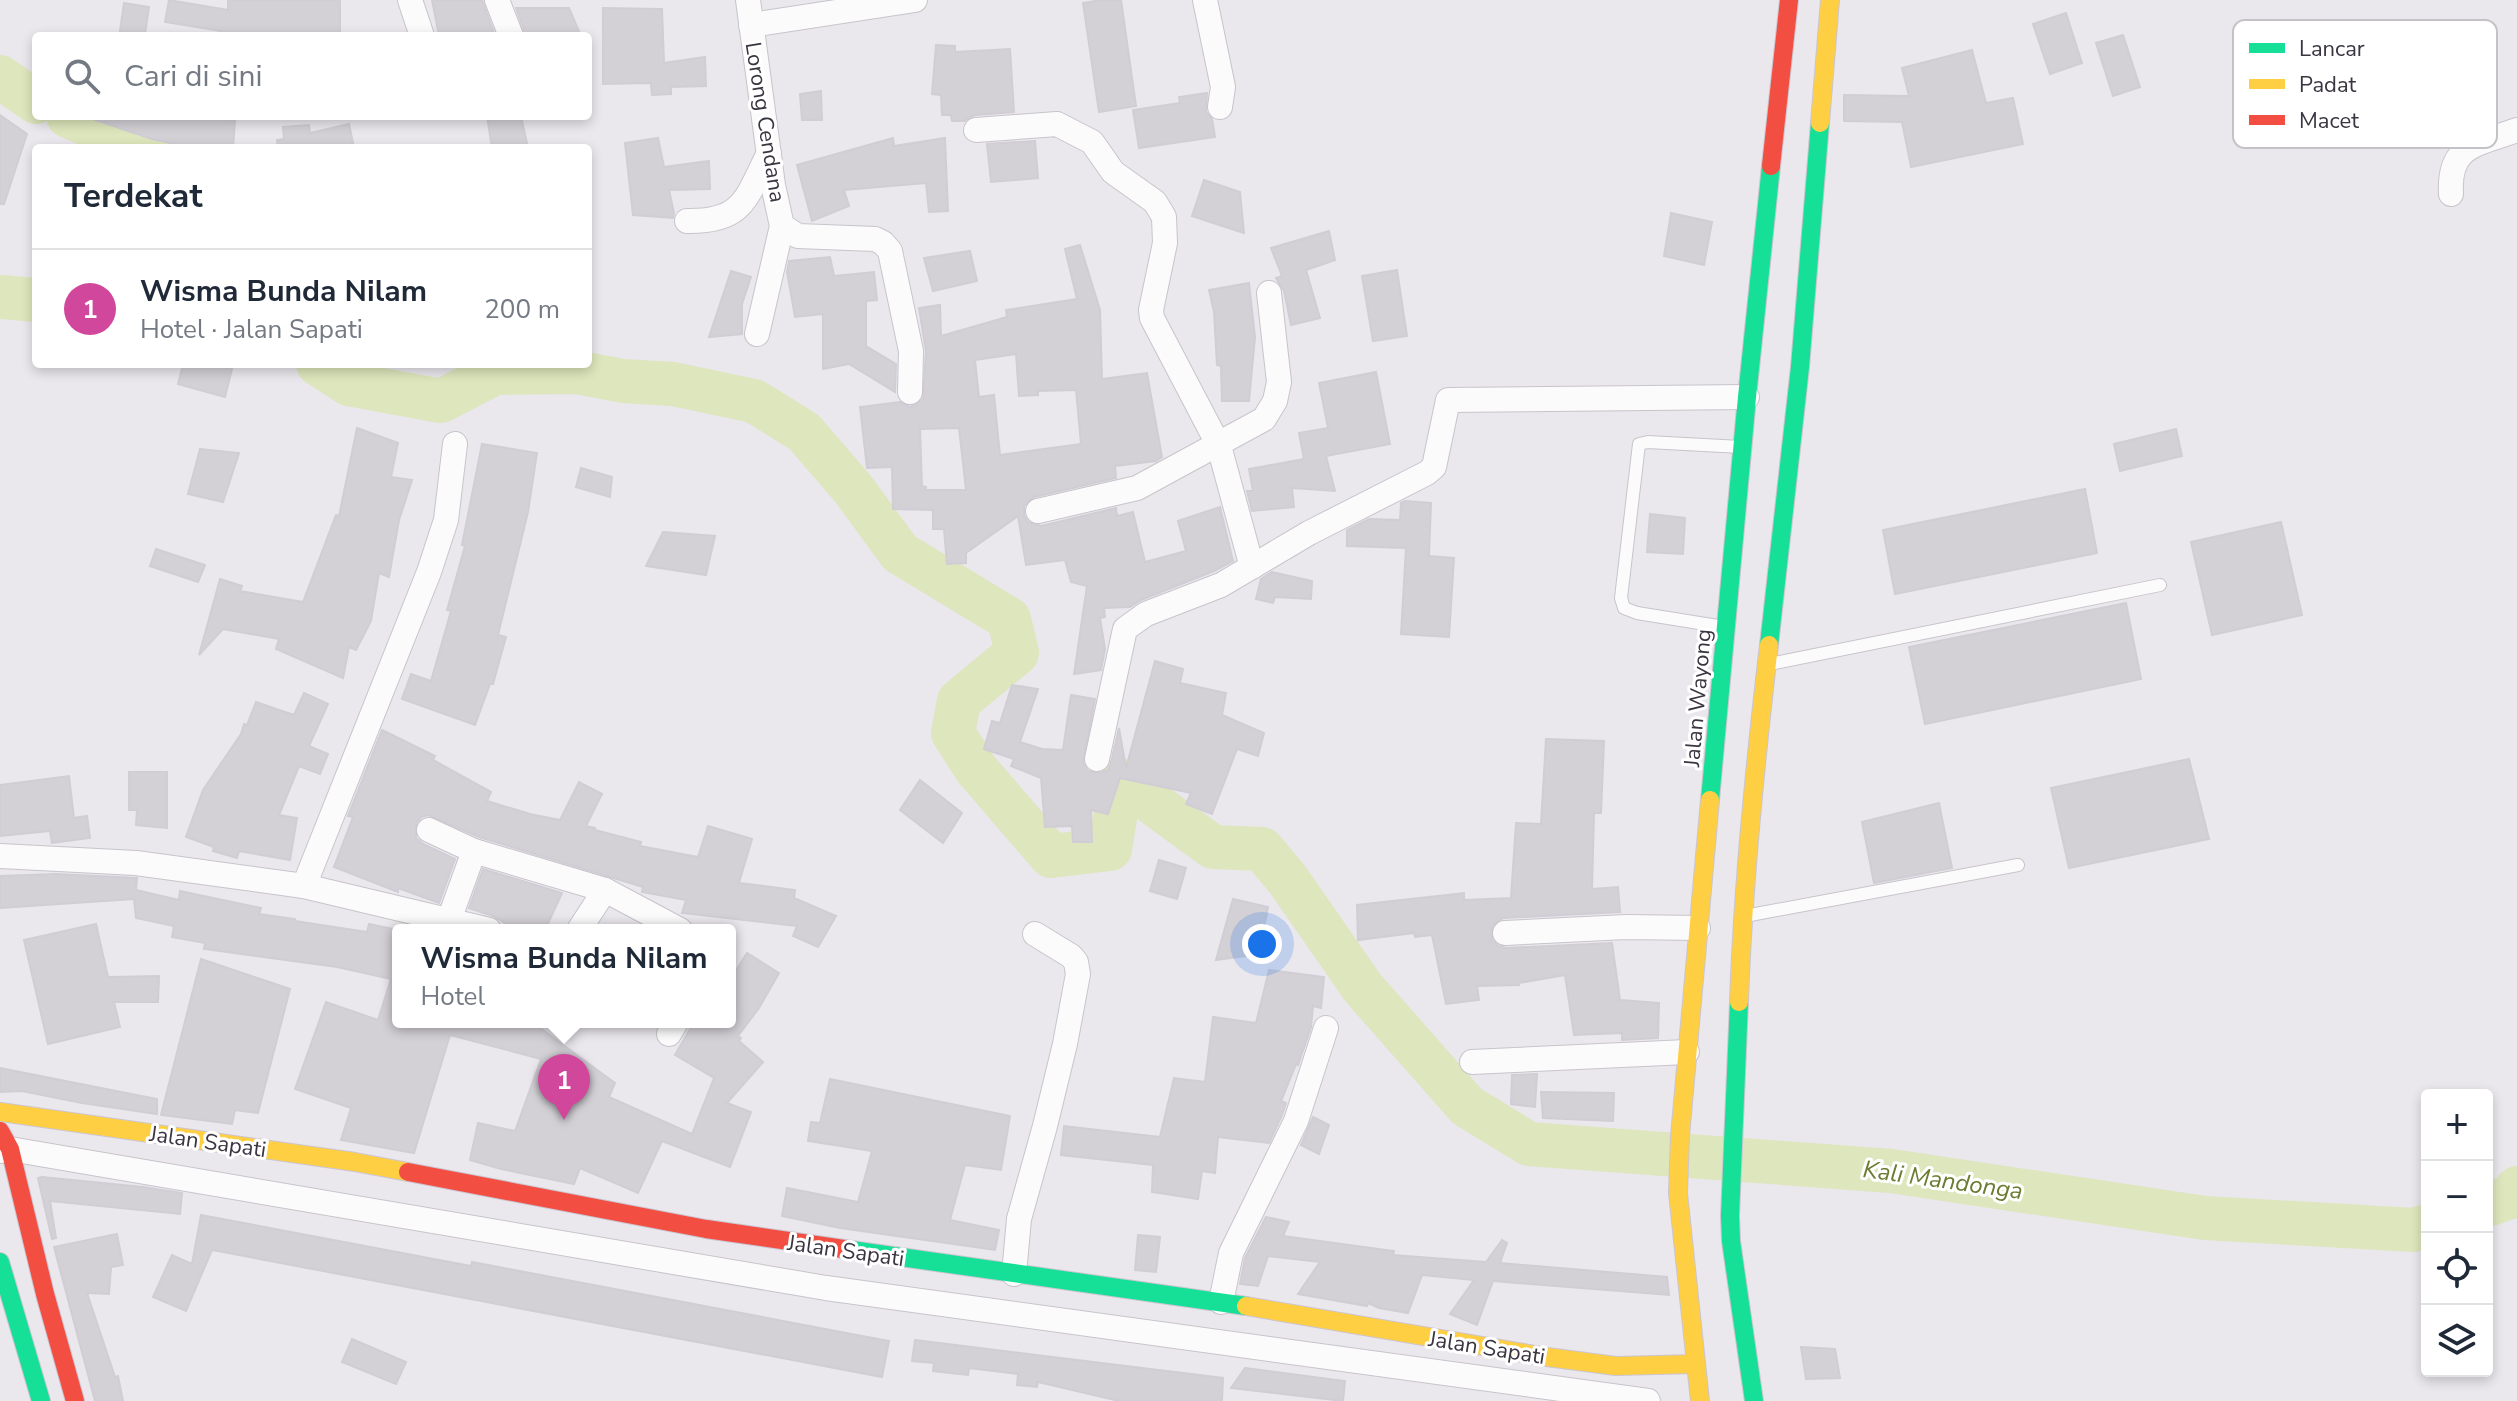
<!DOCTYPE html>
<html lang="id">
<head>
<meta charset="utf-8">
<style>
  :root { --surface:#fff; --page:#f6f6f7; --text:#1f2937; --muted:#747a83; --line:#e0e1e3; --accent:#78737d }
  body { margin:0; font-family:"Nunito Sans",sans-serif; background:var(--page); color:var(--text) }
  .controls { position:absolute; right:24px; bottom:24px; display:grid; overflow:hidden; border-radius:8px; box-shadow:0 4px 12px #0003 }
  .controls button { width:72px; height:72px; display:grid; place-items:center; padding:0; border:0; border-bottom:2px solid var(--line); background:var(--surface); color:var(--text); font:40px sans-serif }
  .you { position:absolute; left:1262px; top:944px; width:28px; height:28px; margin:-20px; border:6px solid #fff; border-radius:50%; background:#1a73e8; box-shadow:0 0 0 12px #1a73e833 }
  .badge { display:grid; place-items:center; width:52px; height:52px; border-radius:50%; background:var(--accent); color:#fff; font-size:26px; font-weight:700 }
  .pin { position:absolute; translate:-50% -66px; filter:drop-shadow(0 2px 4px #0008) }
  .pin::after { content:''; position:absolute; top:42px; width:28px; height:24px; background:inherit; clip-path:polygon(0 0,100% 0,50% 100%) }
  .popup { position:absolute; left:392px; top:924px; width:344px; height:104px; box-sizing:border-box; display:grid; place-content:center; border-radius:8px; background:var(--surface); filter:drop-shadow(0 2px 6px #0005); font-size:26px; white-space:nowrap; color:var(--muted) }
  .popup b { font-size:30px; color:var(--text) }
  .popup::after { content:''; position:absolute; left:50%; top:100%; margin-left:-16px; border:16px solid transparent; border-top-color:var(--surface) }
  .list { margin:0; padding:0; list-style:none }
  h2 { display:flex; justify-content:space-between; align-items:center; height:104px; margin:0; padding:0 32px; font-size:34px }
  h2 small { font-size:26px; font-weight:400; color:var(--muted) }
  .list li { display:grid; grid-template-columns:52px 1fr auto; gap:24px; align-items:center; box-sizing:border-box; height:120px; padding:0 32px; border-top:2px solid var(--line) }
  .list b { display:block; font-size:30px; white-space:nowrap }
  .list p { margin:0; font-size:26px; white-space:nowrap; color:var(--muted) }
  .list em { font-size:26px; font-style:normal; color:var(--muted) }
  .icon { flex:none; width:44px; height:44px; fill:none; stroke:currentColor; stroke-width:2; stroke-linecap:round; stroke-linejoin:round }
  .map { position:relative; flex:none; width:2517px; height:1401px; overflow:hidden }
  .search { position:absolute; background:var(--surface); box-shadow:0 4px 12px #0003; left:32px; top:32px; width:560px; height:88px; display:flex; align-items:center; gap:20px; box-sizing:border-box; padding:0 28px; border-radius:8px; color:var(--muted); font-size:30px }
  .panel { position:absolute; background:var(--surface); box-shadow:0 4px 12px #0003; left:32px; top:144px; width:560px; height:224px; border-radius:8px }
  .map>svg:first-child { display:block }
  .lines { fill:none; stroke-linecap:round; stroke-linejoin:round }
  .river { stroke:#dde6bc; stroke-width:44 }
  .building { fill:#d3d0d6; stroke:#d1cdd5; stroke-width:2; fill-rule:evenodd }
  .lane-casing { stroke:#c8c4cb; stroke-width:14 }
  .street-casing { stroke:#c8c4cb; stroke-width:26 }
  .fast-casing { stroke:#cbc5d1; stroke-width:20 }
  .slow-casing { stroke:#cbc5d1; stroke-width:20 }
  .jam-casing { stroke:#cbc5d1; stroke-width:20 }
  .lane { stroke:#fcfbfc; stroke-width:12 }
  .street { stroke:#fcfbfc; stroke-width:24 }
  .fast { stroke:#16e098; stroke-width:18 }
  .slow { stroke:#ffcf43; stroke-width:18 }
  .jam { stroke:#f24e42; stroke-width:18 }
  .labels { text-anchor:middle; stroke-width:6; stroke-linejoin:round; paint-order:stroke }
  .street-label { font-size:22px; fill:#3a3541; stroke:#fff }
  .water-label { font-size:24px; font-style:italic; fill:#6a7c31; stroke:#fff }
  .key { fill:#fff; stroke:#c4c2c6; stroke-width:2 }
  .key-label { font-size:22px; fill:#3a3541 }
</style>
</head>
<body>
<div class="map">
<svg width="2517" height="1401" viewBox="0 0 2517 1401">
  <rect width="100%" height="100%" fill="#eae7ed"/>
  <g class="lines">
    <g class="river">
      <path d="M0 77 36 102"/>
      <path d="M68 116 105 132 164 148"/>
      <path d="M0 297 36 300"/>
      <path d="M318 364 349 384 441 401 495 373 576 372 623 381 673 384 754 401 804 432 854 490 900 553 1009 619 1017 653 959 701 953 733 976 769 1051 856 1110 849 1121 780 1213 847 1262 849 1288 880 1363 988 1467 1106 1529 1144 1891 1171 2205 1218 2414 1230 2427 1226"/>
      <path d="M2487 1205 2513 1196 2517 1188"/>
    </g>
  </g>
  <g class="building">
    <path d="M169 0 228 10V0H340V36L227 32 165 22Z"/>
    <path d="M432 0H482L495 36H439Z"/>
    <path d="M1101 0H1121L1136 106 1099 112 1083 3Z"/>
    <path d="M124 3 149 7 145 34 120 31Z"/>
    <path d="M516 8H569L581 36H526Z"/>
    <path d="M603 8 662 9 664 63 705 57 706 86 671 87V94L652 95 651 83 603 84Z"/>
    <path d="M2066 13 2082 63 2050 74 2033 24Z"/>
    <path d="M2123 35 2140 87 2113 96 2096 43Z"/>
    <path d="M936 45 955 46V52L1010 49 1014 112 975 115 964 121H952L951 115H942L941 95 932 94Z"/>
    <path d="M1972 50 1986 103 2013 98 2023 144 1911 167 1902 122 1844 121V95L1909 96 1902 68Z"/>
    <path d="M821 91 822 120H802L800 94Z"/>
    <path d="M1207 93 1206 112 1212 119 1215 137 1139 148 1133 110 1180 103 1179 97Z"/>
    <path d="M0 115 27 134 4 204H0Z"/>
    <path d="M94 116H188L235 120 233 148H193L152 139 93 119Z"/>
    <path d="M487 116H521L528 148H492Z"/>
    <path d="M349 124 354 148H278L277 140 284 139 283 127 309 125 310 133Z"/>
    <path d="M658 138 664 167 709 161 710 189 669 190 674 213 673 218 633 215 625 143Z"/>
    <path d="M893 138 894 146 945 138 948 211 929 212 926 183 844 190 849 206 812 221 797 165Z"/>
    <path d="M1035 141 1038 178 991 182 987 144Z"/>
    <path d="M1204 180 1240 192 1244 233 1192 216Z"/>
    <path d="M1671 213 1712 222 1704 265 1664 256Z"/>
    <path d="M1329 231 1335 260 1306 270 1320 318 1291 325 1284 291 1276 278 1282 276 1271 248Z"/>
    <path d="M1080 245 1100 310 1102 379 1147 373 1162 457 1156 461 1115 466 1116 478 1034 497 1024 506V515L1028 522 1041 526 1116 508 1117 516 1133 512 1145 562 1186 551 1178 521 1220 507 1233 561 1214 571 1141 600 1130 607 1104 608 1105 617 1100 618 1105 649 1101 670 1074 674 1087 586 1071 582 1065 560 1026 565 1018 516 966 553V563L947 564 944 529H933V510L893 509 892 467 867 468 860 407 900 402 910 407 923 399 926 351 919 308 940 305 941 336 1007 317 1006 310 1077 299 1065 249ZM1016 354 1019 396 1038 395V391L1076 390 1081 444 1000 455 994 395 979 397 975 360ZM959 428 966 490H925L926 487 922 486 920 429Z"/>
    <path d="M970 251 977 281 933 291 924 258Z"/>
    <path d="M830 257 834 276 874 272 877 300 866 301V346L896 364 895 392 849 364 823 369V314L795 317 787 272 789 261Z"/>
    <path d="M1397 270 1407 336 1373 341 1362 276Z"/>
    <path d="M731 271 751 277 742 304V334L709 337Z"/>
    <path d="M1249 283 1255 337 1249 401H1222L1221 366 1217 365 1214 312 1209 290Z"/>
    <path d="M183 364H214L232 369 225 397 178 384Z"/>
    <path d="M1376 372 1390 444 1326 456 1335 491 1292 488 1294 507 1252 511 1247 491H1253L1249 469 1304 459 1299 433 1328 428 1319 383Z"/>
    <path d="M357 428 398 443 391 477 412 480 399 520 389 577 379 573 371 621 356 650 349 647 343 678 276 649 279 639 223 629 199 655 220 579 242 586 240 591 303 602 336 515 339 516Z"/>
    <path d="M2176 429 2182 456 2120 471 2114 444Z"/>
    <path d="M482 444 537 453 528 512 498 635 506 637 493 684H490L475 725 402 699 411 674 431 681 451 611 447 610 465 546 462 545Z"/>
    <path d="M200 449 239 453 223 502 188 494Z"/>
    <path d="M581 468 612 477 610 497 576 487Z"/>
    <path d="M2085 489 2097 553 1895 594 1883 530Z"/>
    <path d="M1405 501 1431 503 1429 556 1454 558 1449 637 1401 634 1406 548 1347 546V530L1369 519 1400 520 1401 503Z"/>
    <path d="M1650 514 1685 518 1683 554 1647 552Z"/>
    <path d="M2281 522 2302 615 2212 635 2191 542Z"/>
    <path d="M663 532 715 536 706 575 646 566Z"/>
    <path d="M156 549 205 565 198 582 150 566Z"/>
    <path d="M1272 572 1312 581 1311 599 1275 597 1273 603 1256 599 1261 579Z"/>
    <path d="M2126 603 2141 679 1925 724 1909 647Z"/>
    <path d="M1155 661 1183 669 1180 683 1226 693 1222 715 1264 733 1258 756 1237 749 1212 814 1186 804 1191 793 1120 778 1108 814 1091 810 1092 842H1073L1072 826 1045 827 1041 778 1011 766 1014 759 984 749 992 721 1000 723 1012 685 1038 689 1020 742 1042 749 1063 750 1071 695 1095 699 1083 763 1088 771 1101 773 1108 770 1111 763 1119 728 1126 768Z"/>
    <path d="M304 693 328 704 309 746 328 754 320 774 299 766 279 815 297 818 290 860 239 851 237 858 213 851 214 847 186 837 203 790 241 734 244 724 247 725 256 702 294 715Z"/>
    <path d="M382 730 435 756 433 760 491 792 487 801 530 814 560 820 579 782 602 794 586 826 595 828V830L641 842 640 846 698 857 708 826 752 839 739 883 795 890 794 898 836 916 818 947 793 936 797 926 682 913 686 900 642 892 643 887 479 837 428 815 421 817 416 823V838L423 844 455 859 439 903 398 888V892L334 867 353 817 348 816Z"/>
    <path d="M1546 739 1604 741 1601 813H1594L1592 889 1618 887 1620 912 1503 918 1492 926V940L1498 946 1506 948 1612 943 1620 1000 1659 1003 1658 1038 1622 1040V1033L1574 1035 1565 975 1519 983V985L1477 986 1479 1000 1446 1004 1432 935 1415 937 1414 933 1358 940 1357 905 1464 893V900L1511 898 1516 823 1541 824Z"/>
    <path d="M2189 759 2209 839 2069 868 2051 788Z"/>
    <path d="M129 772H167V828L136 825 137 810H129Z"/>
    <path d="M69 776 74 818 87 816 90 838 52 843 50 831 0 836V785Z"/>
    <path d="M920 780 962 813 943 843 900 810Z"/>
    <path d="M1939 803 1952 868 1874 883 1862 822Z"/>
    <path d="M1159 860 1186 868 1177 899 1150 891Z"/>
    <path d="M483 869 562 893 545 930H517L493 916 469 908Z"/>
    <path d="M55 874 137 878 136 890 179 900 180 891 261 908 259 914 295 919V921L367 932 369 924 398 930V1022H532L615 1083 609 1097 692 1134 714 1078 675 1055 694 1022H730V980L747 953 779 973 759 1008 738 1036 741 1038 739 1041 763 1062 727 1103 751 1112 730 1167 662 1141 638 1193 580 1168 574 1184 501 1169 470 1160 478 1123 515 1131 541 1059 450 1035 414 1153 341 1140 351 1108 295 1089 326 1002 378 1020 391 979 337 967 204 949 205 943 172 937 174 926 136 918 134 899 0 908V876Z"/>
    <path d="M1233 899 1268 907 1259 954 1216 960Z"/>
    <path d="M96 924 108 977 159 976 158 1002H114L120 1027 48 1044 24 940Z"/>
    <path d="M201 959 290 989 258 1113 235 1110 232 1124 161 1115Z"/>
    <path d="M1269 970 1324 977 1321 1008 1313 1006 1311 1027 1298 1065 1296 1064 1281 1101 1286 1103 1282 1115 1269 1143 1218 1137 1215 1173 1202 1171 1198 1199 1152 1192 1153 1165 1061 1155 1064 1126 1160 1137 1174 1078 1205 1082 1213 1017 1256 1023Z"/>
    <path d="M0 1068 157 1099V1114L82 1103 22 1091 0 1092Z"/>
    <path d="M1537 1074 1535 1107 1511 1104 1512 1075Z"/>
    <path d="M830 1079 1010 1116 1001 1170 965 1165 950 1220 999 1230 995 1250 840 1228 782 1216 787 1188 858 1202 872 1151 808 1141 811 1122 820 1123Z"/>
    <path d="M1541 1092 1614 1093 1613 1121 1543 1118Z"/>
    <path d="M1313 1117 1329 1125 1319 1154 1301 1145Z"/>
    <path d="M42 1177 143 1187 182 1193 180 1214 50 1201 56 1238 52 1239 38 1178Z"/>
    <path d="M201 1215 471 1266 472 1262 889 1341 882 1377 212 1250 186 1311 153 1297 172 1255 192 1264Z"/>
    <path d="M1266 1217 1289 1222 1283 1236 1394 1251 1393 1255 1486 1262 1502 1240 1507 1243 1500 1263 1667 1277 1669 1295 1493 1281 1477 1325 1450 1314 1474 1280 1422 1275 1408 1313 1379 1308 1368 1303 1367 1306 1298 1294 1320 1262 1268 1256 1258 1286 1240 1284 1245 1258Z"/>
    <path d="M117 1234 123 1265 111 1267 109 1294 87 1293 115 1377 118 1376 123 1401H95L54 1247Z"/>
    <path d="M1138 1235 1160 1237 1156 1272 1135 1270Z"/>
    <path d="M352 1339 406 1362 396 1384 342 1362Z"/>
    <path d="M915 1340 1223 1378 1222 1401H1119L1038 1382 1037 1387 1017 1385 1018 1374 969 1368 968 1375 933 1371 934 1363 912 1361Z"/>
    <path d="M1801 1347 1835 1349 1840 1378 1806 1379Z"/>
    <path d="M1245 1368 1345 1381 1343 1401 1231 1388Z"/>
  </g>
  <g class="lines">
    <g class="lane-casing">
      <g id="lane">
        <path d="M1724 627 1637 613 1624 608 1621 598 1639 444 1648 442 1741 447"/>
        <path d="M1770 664 2160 585"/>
        <path d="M1745 916 2018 865"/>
      </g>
    </g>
    <g class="street-casing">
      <g id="street">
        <path d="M410 0 422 36"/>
        <path d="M497 0 511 36"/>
        <path d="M748 0 773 185 782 226 798 236 875 239 883 243 890 251 911 351 910 392"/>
        <path d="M1205 0 1223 87 1220 107"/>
        <path d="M751 25 915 0"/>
        <path d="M976 130 1057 124 1092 142 1113 172 1155 202 1164 217 1165 243 1151 310 1152 318 1219 446 1252 567"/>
        <path d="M2451 194C2448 144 2477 145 2517 130"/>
        <path d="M687 221C744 222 746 198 769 153"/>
        <path d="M757 334 782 226"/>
        <path d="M1038 511 1137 488 1264 419 1275 401 1279 382 1269 293"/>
        <path d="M1097 759 1125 629 1146 614 1221 585 1309 533 1427 473 1434 467 1448 400 1747 397"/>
        <path d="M429 830 474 851 605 890"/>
        <path d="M0 856 136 863 304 886 429 572 446 520 455 444"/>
        <path d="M304 886 489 930"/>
        <path d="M449 920 474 851"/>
        <path d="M579 930 605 890 680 930"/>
        <path d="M1505 933 1626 927 1698 928"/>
        <path d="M669 1034 676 1022"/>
        <path d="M1472 1062 1687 1052"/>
        <path d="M0 1151 10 1149 826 1288 1648 1401"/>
        <path d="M1014 1274 1019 1219 1045 1126 1065 1044 1078 974 1076 962 1071 956 1035 934"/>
        <path d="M1221 1302 1231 1253 1296 1121 1326 1028"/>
      </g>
    </g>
    <g class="fast-casing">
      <g id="fast">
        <path d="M1769 645 1800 367 1820 123"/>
        <path d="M1710 800 1747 397 1771 166"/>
        <path d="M1739 1002 1730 1216 1731 1241 1754 1401"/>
        <path d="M844 1249 1246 1306"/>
        <path d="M0 1262 41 1401"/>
      </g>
    </g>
    <g class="slow-casing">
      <g id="slow">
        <path d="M1820 123 1830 0"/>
        <path d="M1739 1002C1743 882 1755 764 1769 645"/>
        <path d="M0 1112 355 1162 408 1172"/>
        <path d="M1246 1306 1547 1357 1616 1366 1695 1364"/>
        <path d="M1700 1401 1678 1193 1680 1136 1710 800"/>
      </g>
    </g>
    <g class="jam-casing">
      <g id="jam">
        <path d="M1771 166 1789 0"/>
        <path d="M0 1131 10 1149 45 1294 75 1401"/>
        <path d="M408 1172 706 1229 844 1249"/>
      </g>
    </g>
    <use href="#lane" class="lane"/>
    <use href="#street" class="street"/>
    <use href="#fast" class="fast"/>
    <use href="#slow" class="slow"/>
    <use href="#jam" class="jam"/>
  </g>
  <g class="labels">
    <g class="street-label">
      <text transform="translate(766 122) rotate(81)" y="8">Lorong Cendana</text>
      <text transform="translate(1697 698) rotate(-85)" y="8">Jalan Wayong</text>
      <text transform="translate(208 1141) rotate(8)" y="8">Jalan Sapati</text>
      <text transform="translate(846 1250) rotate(8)" y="8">Jalan Sapati</text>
      <text transform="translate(1487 1347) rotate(9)" y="8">Jalan Sapati</text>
    </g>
    <g class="water-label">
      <text transform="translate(1943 1180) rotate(8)" y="8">Kali Mandonga</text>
    </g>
  </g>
  <rect x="2233" y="20" width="264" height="128" rx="12" class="key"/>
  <rect x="2249" y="43" width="36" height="10" fill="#16e098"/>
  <rect x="2249" y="79" width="36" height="10" fill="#ffcf43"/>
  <rect x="2249" y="115" width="36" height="10" fill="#f24e42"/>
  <g class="key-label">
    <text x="2299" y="56">Lancar</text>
    <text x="2299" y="92">Padat</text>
    <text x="2299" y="128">Macet</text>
  </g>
</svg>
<div class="controls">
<button>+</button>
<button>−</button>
<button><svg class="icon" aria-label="locate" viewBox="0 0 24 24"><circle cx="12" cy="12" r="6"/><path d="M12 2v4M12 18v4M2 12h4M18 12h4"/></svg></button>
<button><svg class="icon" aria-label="layers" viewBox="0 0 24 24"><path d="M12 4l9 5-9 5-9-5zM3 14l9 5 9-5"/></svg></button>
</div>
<div class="you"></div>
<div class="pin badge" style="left:564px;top:1120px;background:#d1479c">1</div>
<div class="popup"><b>Wisma Bunda Nilam</b>Hotel</div>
<div class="search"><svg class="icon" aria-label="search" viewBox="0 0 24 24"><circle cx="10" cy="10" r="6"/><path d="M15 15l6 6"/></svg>Cari di sini</div>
<section class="panel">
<h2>Terdekat<small></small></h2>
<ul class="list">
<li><span class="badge" style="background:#d1479c">1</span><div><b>Wisma Bunda Nilam</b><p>Hotel · Jalan Sapati</p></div><em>200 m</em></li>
</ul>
</section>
</div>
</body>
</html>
